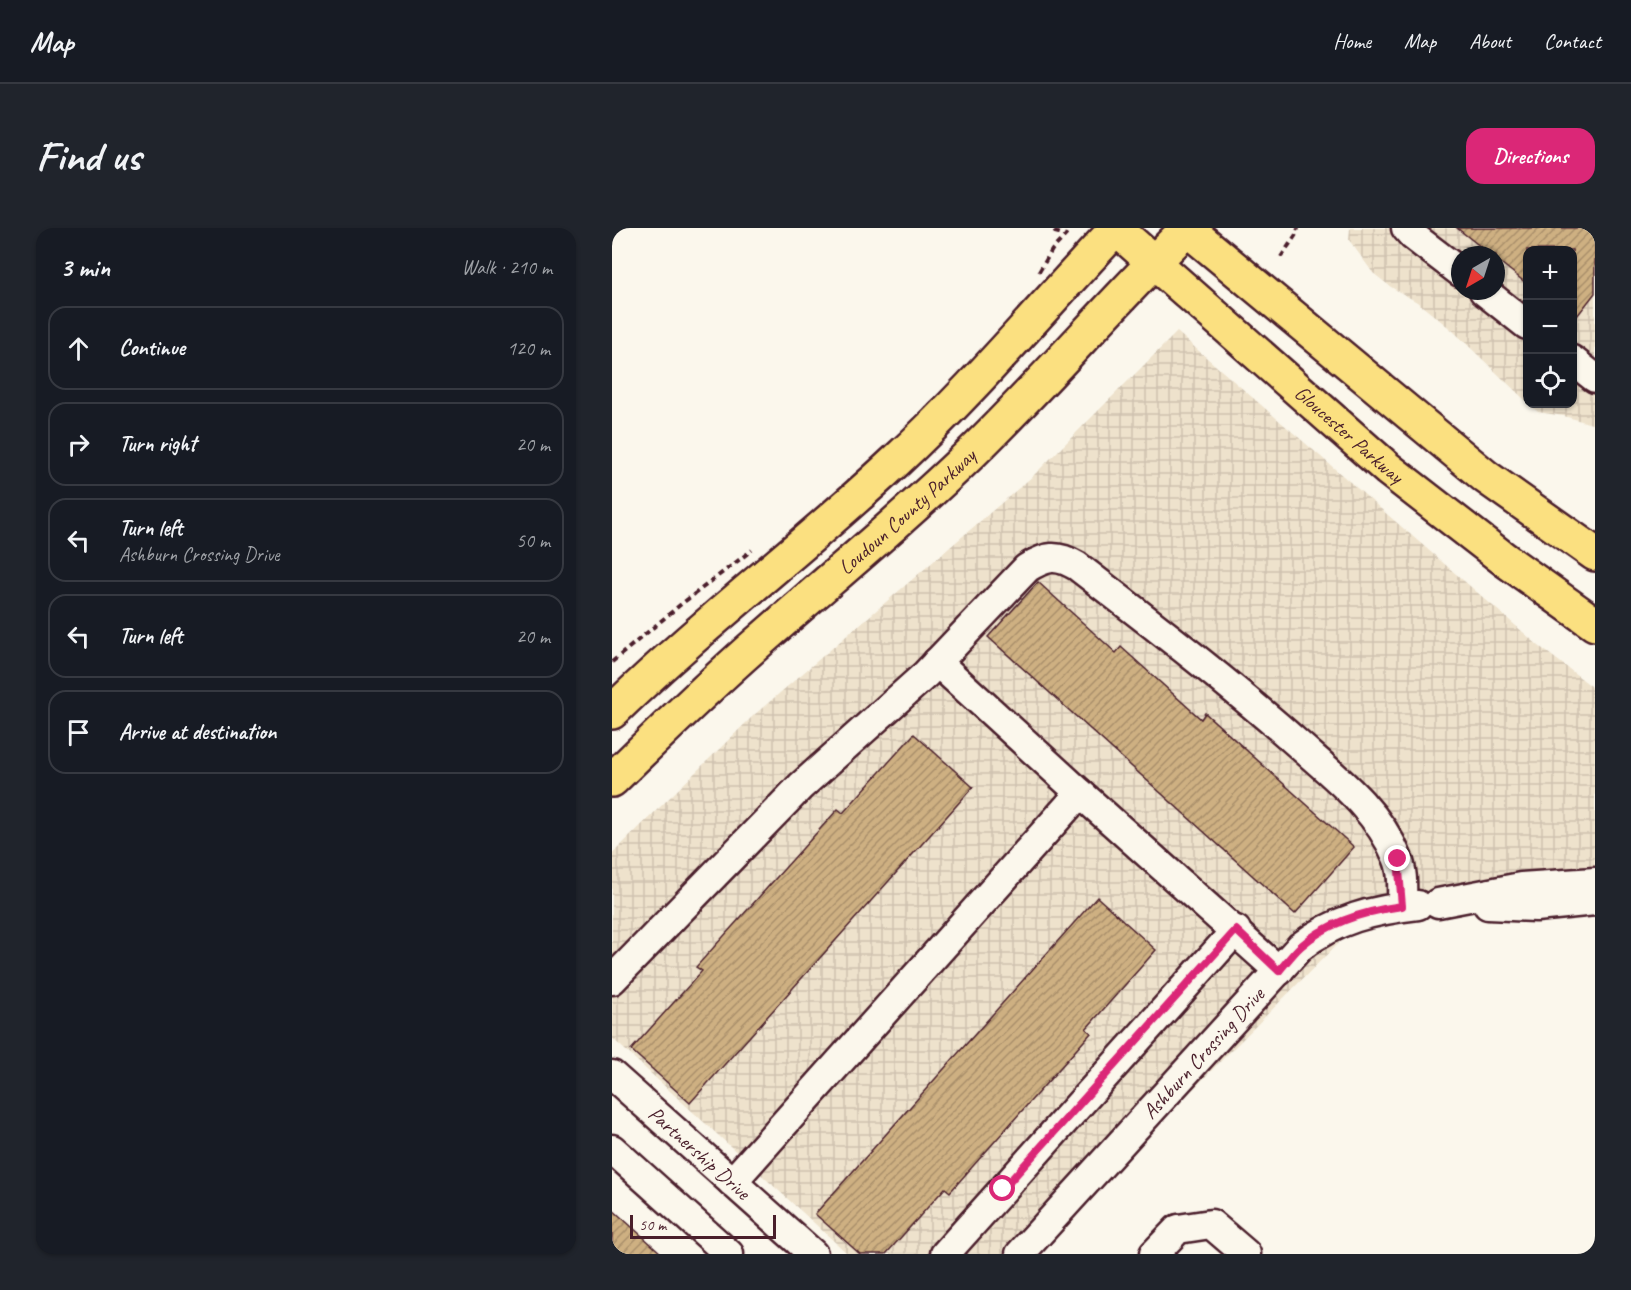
<!DOCTYPE html>
<html lang="en">
<head>
<meta charset="utf-8">
<style>
  :root { --surface:#171b24; --page:#20242c; --text:#f1f3f6; --muted:#9ea1a6; --line:#363941; --accent:#db2777 }
  body { margin:0; font-family:Caveat,sans-serif; background:var(--page); color:var(--text) }
  .controls { position:absolute; right:18px; top:18px; display:grid; overflow:hidden; border-radius:12px; box-shadow:0 2px 4px #0004 }
  .controls button { width:54px; height:54px; display:grid; place-items:center; padding:0; border:0; border-bottom:2px solid var(--line); background:var(--surface); color:var(--text); font:30px sans-serif }
  .compass { position:absolute; left:839px; top:18px; width:54px; height:54px; border-radius:50%; background:var(--surface); box-shadow:0 2px 4px #0004; rotate:219deg }
  .scale { position:absolute; left:18px; bottom:15px; width:146px; box-sizing:border-box; padding-left:6px; border:3px solid #4a1f2b; border-top:0; font-size:16px; line-height:21px; white-space:nowrap; color:#4a1f2b; -webkit-text-stroke:4px #fbf7ec; paint-order:stroke }
  .stop { position:absolute; width:18px; height:18px; margin:-14px; border:4px solid #db2777; border-radius:50%; background:#fff }
  .stop.end { background:#db2777; border-color:#fff; box-shadow:0 2px 6px #0008 }
  .list { margin:0; padding:0; list-style:none }
  h2 { display:flex; justify-content:space-between; align-items:center; height:78px; margin:0; padding:0 24px; font-size:26px }
  h2 small { font-size:20px; font-weight:400; color:var(--muted) }
  .list li { display:grid; grid-template-columns:39px 1fr auto; gap:18px; align-items:center; box-sizing:border-box; height:84px; margin:0 12px 12px; padding:0 12px; border:2px solid var(--line); border-radius:18px }
  .list b { display:block; font-size:22px; white-space:nowrap }
  .list p { margin:0; font-size:20px; white-space:nowrap; color:var(--muted) }
  .list em { font-size:20px; font-style:normal; color:var(--muted) }
  .icon { flex:none; width:33px; height:33px; fill:none; stroke:currentColor; stroke-width:2; stroke-linecap:round; stroke-linejoin:round }
  .map { position:relative; flex:none; width:983px; height:1026px; overflow:hidden; border-radius:18px }
  header { display:flex; align-items:center; gap:36px; box-sizing:border-box; height:84px; padding:0 30px; background:var(--surface); border-bottom:2px solid var(--line) }
  header strong { font-size:28px }
  nav { display:flex; gap:33px; margin-inline-start:auto; font-size:21px }
  .intro { display:flex; align-items:center; justify-content:space-between; box-sizing:border-box; height:144px; padding:0 36px }
  h1 { margin:0; font-size:42px }
  .button { padding:15px 27px; border-radius:18px; background:var(--accent); color:#fff; font-size:21px; font-weight:700 }
  main { display:flex; gap:36px; padding:0 36px }
  aside { flex:1; background:var(--surface); border-radius:18px; box-shadow:0 2px 4px #0004 }
  .map>svg:first-child { display:block }
  .industrial { fill:url(#industrial-grid); fill-rule:evenodd }
  .building { fill:url(#building-hatch); stroke:#4a1f2b; stroke-width:1.5 }
  .lines { fill:none; stroke-linecap:round; stroke-linejoin:round }
  .minor-casing { stroke:#4a1f2b; stroke-width:33 }
  .major-casing { stroke:#4a1f2b; stroke-width:38 }
  .path { stroke:#4a1f2b; stroke-width:4; stroke-dasharray:6 4.5; stroke-linecap:butt }
  .minor { stroke:#fbf7ec; stroke-width:28 }
  .major { stroke:#fbe080; stroke-width:33 }
  .route { stroke:#db2777; stroke-width:8 }
  .labels { text-anchor:middle; stroke-width:6; stroke-linejoin:round; paint-order:stroke }
  .street-label { font-size:21px; fill:#4a1f2b; stroke:#fbf7ec }
</style>
</head>
<body>
<header>
<strong>Map</strong>
<nav><a>Home</a><a>Map</a><a>About</a><a>Contact</a></nav>
</header>
<div class="intro"><h1>Find us</h1><a class="button">Directions</a></div>
<main>
<aside>
<h2>3 min<small>Walk · 210 m</small></h2>
<ul class="list">
<li><svg class="icon" aria-label="ahead" viewBox="0 0 24 24"><path d="M12 20V5M6 11l6-6 6 6"/></svg><div><b>Continue</b></div><em>120 m</em></li>
<li><svg class="icon" aria-label="right" viewBox="0 0 24 24"><path d="M7 20v-9h11M14 6l5 5-5 5"/></svg><div><b>Turn right</b></div><em>20 m</em></li>
<li><svg class="icon" aria-label="left" viewBox="0 0 24 24"><path d="M17 20v-9H6M10 6l-5 5 5 5"/></svg><div><b>Turn left</b><p>Ashburn Crossing Drive</p></div><em>50 m</em></li>
<li><svg class="icon" aria-label="left" viewBox="0 0 24 24"><path d="M17 20v-9H6M10 6l-5 5 5 5"/></svg><div><b>Turn left</b></div><em>20 m</em></li>
<li><svg class="icon" aria-label="arrive" viewBox="0 0 24 24"><path d="M6 21V4h12l-3 4 3 4H6"/></svg><div><b>Arrive at destination</b></div></li>
</ul>
</aside>
<div class="map">
<svg width="983" height="1026" viewBox="0 0 983 1026">
  <defs>
    <pattern id="industrial-grid" width="8" height="8" patternUnits="userSpaceOnUse" patternTransform="scale(1.5)"><rect width="8" height="8" fill="#eee2cc"/><path d="M0 4h8M4 0v8" fill="none" stroke="#cec1af"/></pattern>
    <pattern id="building-hatch" width="6" height="6" patternUnits="userSpaceOnUse" patternTransform="scale(1.5)"><rect width="6" height="6" fill="#ceb082"/><path d="M-1 1l2-2M0 6l6-6M5 7l2-2" fill="none" stroke="#a98f6b"/></pattern>
  </defs>
  <rect width="100%" height="100%" fill="#fbf7ec"/>
  <filter id="ink" filterUnits="userSpaceOnUse"><feTurbulence type="fractalNoise" baseFrequency=".0167" numOctaves="2"/><feDisplacementMap in="SourceGraphic" scale="12" xChannelSelector="R" yChannelSelector="G"/><feConvolveMatrix kernelMatrix="1 2 1 2 8 2 1 2 1" color-interpolation-filters="sRGB"/></filter>
  <g filter="url(#ink)">
    <g class="industrial">
      <path d="M738 0H983V197L952 188 926 184 917 176H960V22H915V174L840 102 805 74 779 59 761 45 737 12ZM848 27H884V63H848Z"/>
      <path d="M565 104 927 418 983 461V657L768 673 417 1026H236L0 810V626L142 487 421 248Z"/>
    </g>
    <g class="building">
      <path d="M845 0H983V65L962 92 960 22H915V56L884 31V27H879Z"/>
      <path d="M426 354 504 425 509 419 589 491 593 485 742 619 683 686 376 409Z"/>
      <path d="M302 506 361 559 78 875 19 822 90 743 84 739 226 581 231 585Z"/>
      <path d="M485 669 544 722 474 801 479 805 338 964 333 960 274 1026H248L203 986Z"/>
      <path d="M0 981 50 1026H0Z"/>
    </g>
    <g class="lines">
      <g class="minor-casing">
        <g id="minor">
          <path d="M794 0 801 8 848 44"/>
          <path d="M872 63 915 97"/>
          <path d="M960 132 983 150"/>
          <path d="M325 434 468 565 667 743"/>
          <path d="M826 675 909 659 983 654"/>
          <path d="M876 677 924 679 983 673"/>
          <path d="M0 752 189 558 314 446 415 340C434 328 445 326 465 338 540 396 615 453 686 516 723 549 766 582 785 629 792 644 790 663 790 678"/>
          <path id="s1" d="M0 847 201 1026"/>
          <path d="M0 921 117 1026"/>
          <path d="M120 954 468 565"/>
          <path d="M333 1026 624 702"/>
          <path id="s2" d="M408 1026 688 719C723 691 762 682 806 677"/>
          <path d="M542 1026 566 1001 599 996 634 1026"/>
        </g>
      </g>
      <g class="major-casing">
        <g id="major">
          <path id="s3" d="M503 0 776 241 892 331 983 396"/>
          <path d="M574 0 874 249 983 326"/>
          <path d="M0 484C90 396 191 320 283 234 362 161 431 78 505 0"/>
          <path id="s4" d="M0 552C46 507 93 461 142 418 211 357 282 299 349 235 428 160 498 76 576 0"/>
        </g>
      </g>
      <g class="path">
        <path d="M669 29 685 5 686 0"/>
        <path d="M427 44 440 22 454 7 443 4 440 0"/>
        <path d="M0 434 68 377 140 322"/>
      </g>
      <use href="#minor" class="minor"/>
      <use href="#major" class="major"/>
    </g>
  </g>
  <g class="lines" filter="url(#ink)">
    <path class="route" d="M391 961 624 702 667 743C674 735 681 725 689 718 717 693 754 683 790 678L786 631"/>
  </g>
  <g class="labels">
    <g class="street-label">
      <text dy="7" stroke="none"><textPath href="#s3" startOffset="312">Gloucester Parkway</textPath></text>
      <text dy="7" stroke="none"><textPath href="#s4" startOffset="399">Loudoun County Parkway</textPath></text>
      <text dy="7" stroke="none"><textPath href="#s2" startOffset="272">Ashburn Crossing Drive</textPath></text>
      <text dy="7" stroke="none"><textPath href="#s1" startOffset="117">Partnership Drive</textPath></text>
    </g>
  </g>
</svg>
<div class="controls">
<button>+</button>
<button>−</button>
<button><svg class="icon" aria-label="locate" viewBox="0 0 24 24"><circle cx="12" cy="12" r="6"/><path d="M12 2v4M12 18v4M2 12h4M18 12h4"/></svg></button>
</div>
<svg class="compass" viewBox="-18 -18 36 36"><path d="M0-13l5 13h-10z" fill="#e53935"/><path d="M0 13l5-13h-10z" fill="#9ea1a6"/></svg>
<div class="scale">50 m</div>
<div class="stop" style="left:391px;top:961px"></div>
<div class="stop end" style="left:786px;top:631px"></div>
</div>
</main>
</body>
</html>
